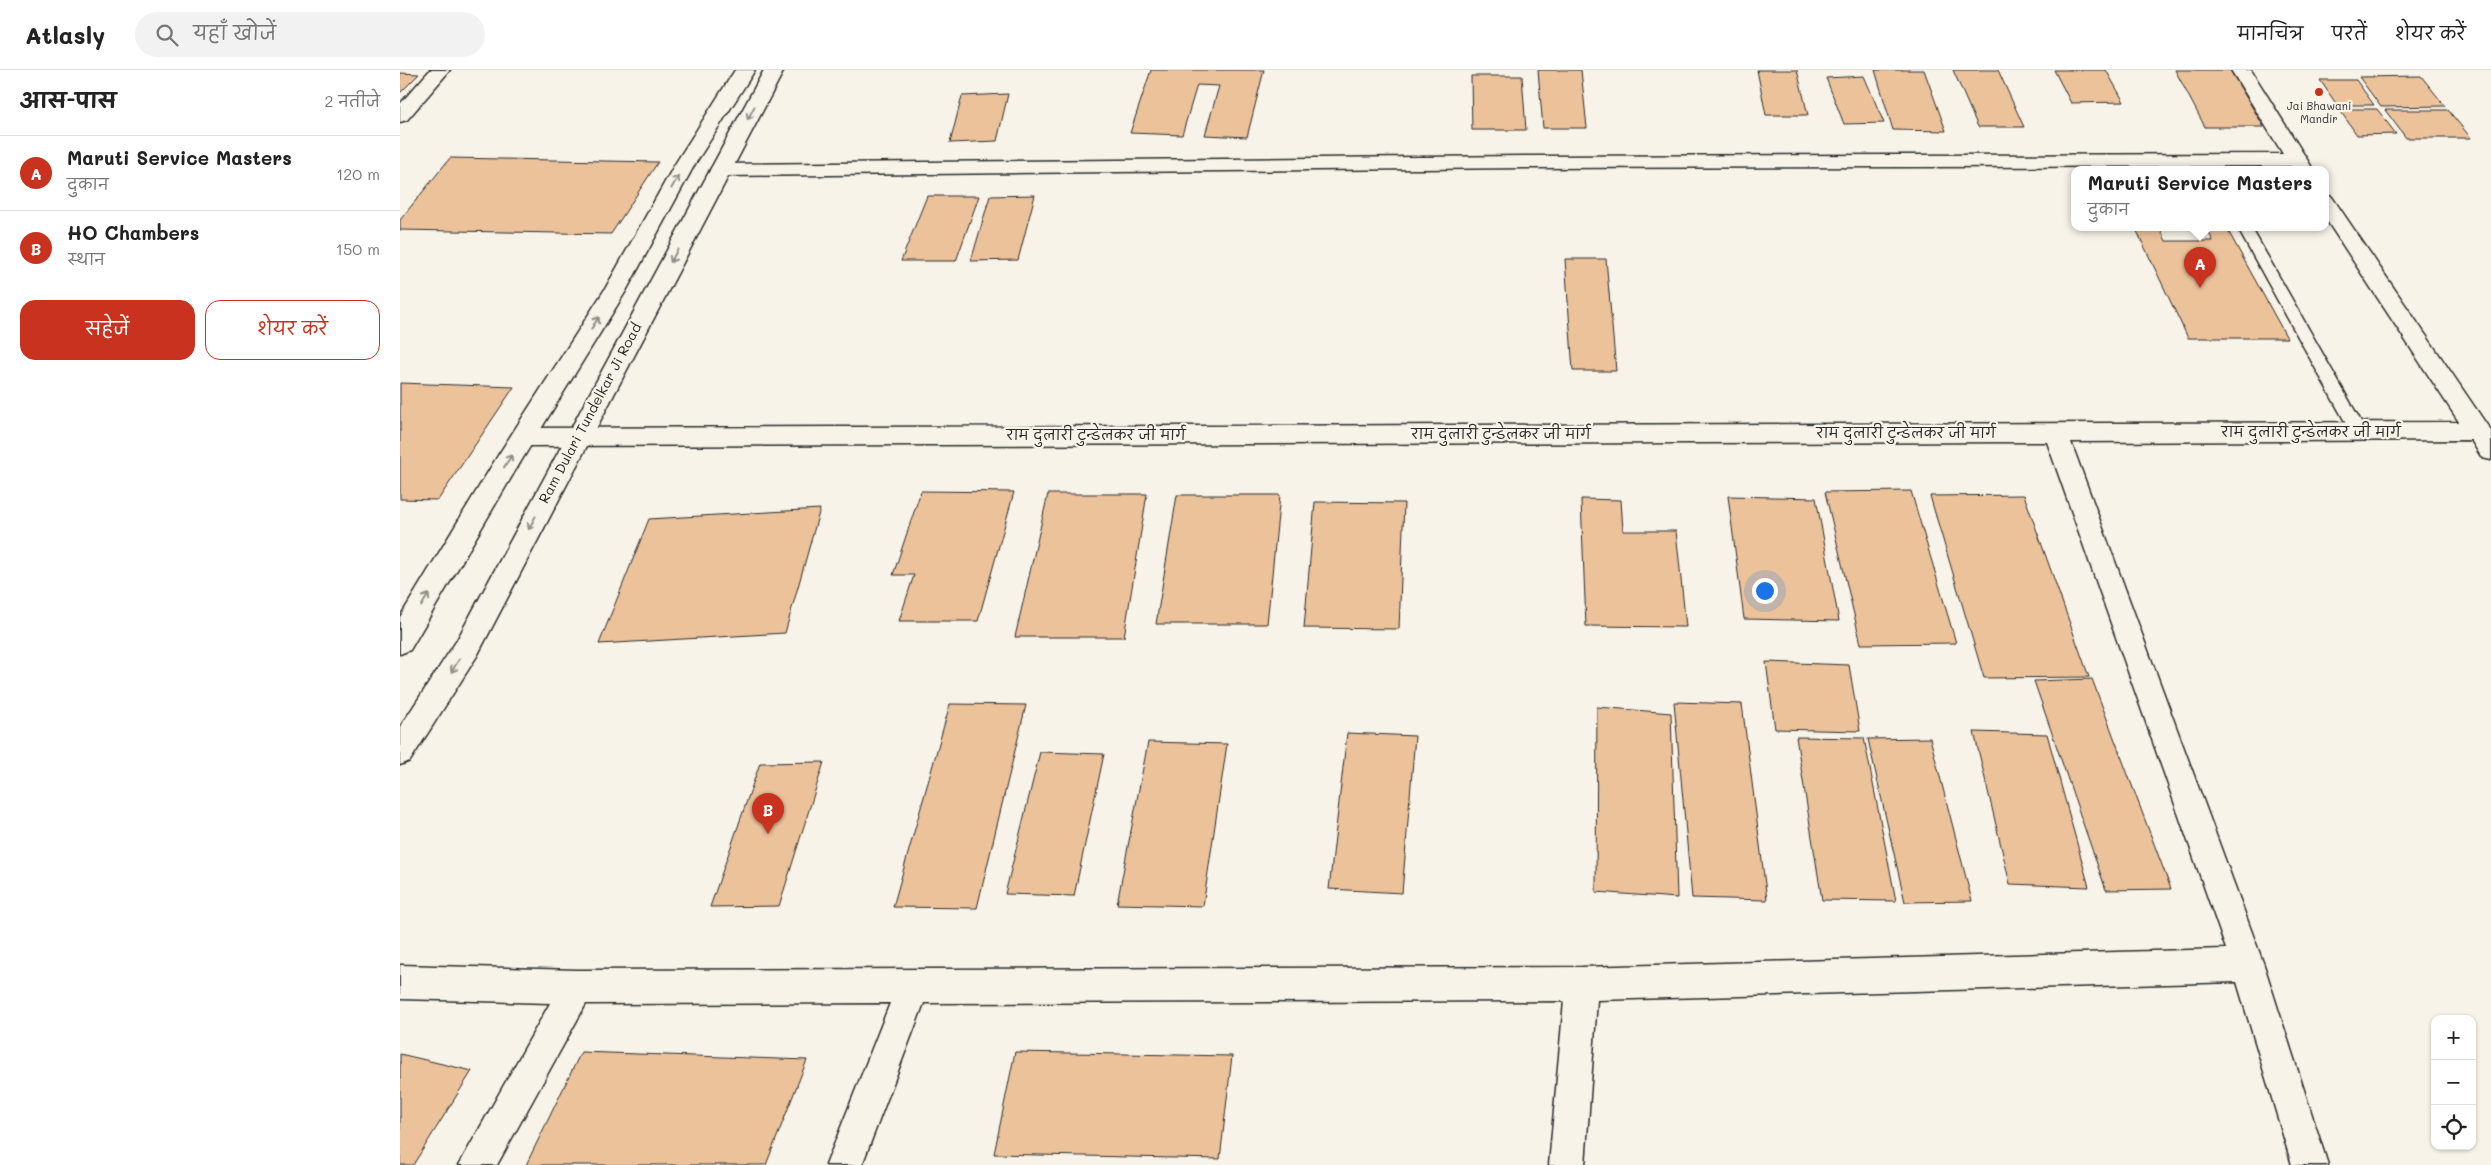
<!DOCTYPE html>
<html lang="hi">
<head>
<meta charset="utf-8">
<style>
  :root { --surface:#fff; --page:#f2f2f2; --text:#222; --muted:#767676; --line:#e0e0e0; --accent:#c8321e }
  body { margin:0; font-family:Mali,"Playpen Sans Deva",sans-serif; background:var(--page); color:var(--text) }
  .controls { position:absolute; right:15px; bottom:15px; display:grid; overflow:hidden; border-radius:10px; box-shadow:0 1px 4px #0004 }
  .controls button { width:45px; height:45px; display:grid; place-items:center; padding:0; border:0; border-bottom:1px solid var(--line); background:var(--surface); color:var(--text); font:25px sans-serif }
  .you { position:absolute; left:1364px; top:520px; width:18px; height:18px; margin:-12px; border:4px solid #fff; border-radius:50%; background:#1a73e8; box-shadow:0 0 0 8px #1a73e833 }
  .badge { display:grid; place-items:center; width:32px; height:32px; border-radius:50%; background:var(--accent); color:#fff; font-size:16px; font-weight:700 }
  .pin { position:absolute; translate:-50% -41px; filter:drop-shadow(0 1px 2px #0008) }
  .pin::after { content:''; position:absolute; top:26px; width:18px; height:15px; background:inherit; clip-path:polygon(0 0,100% 0,50% 100%) }
  .popup { position:absolute; left:1671px; top:96px; width:258px; height:65px; box-sizing:border-box; display:grid; place-content:center; border-radius:10px; background:var(--surface); filter:drop-shadow(0 1px 4px #0005); font-size:16px; white-space:nowrap; color:var(--muted) }
  .popup b { font-size:19px; color:var(--text) }
  .popup::after { content:''; position:absolute; left:50%; top:100%; margin-left:-10px; border:10px solid transparent; border-top-color:var(--surface) }
  .list { margin:0; padding:0; list-style:none }
  h2 { display:flex; justify-content:space-between; align-items:center; height:65px; margin:0; padding:0 20px; font-size:21px }
  h2 small { font-size:16px; font-weight:400; color:var(--muted) }
  .list li { display:grid; grid-template-columns:32px 1fr auto; gap:15px; align-items:center; box-sizing:border-box; height:75px; padding:0 20px; border-top:1px solid var(--line) }
  .list b { display:block; font-size:19px; white-space:nowrap }
  .list p { margin:0; font-size:16px; white-space:nowrap; color:var(--muted) }
  .list em { font-size:16px; font-style:normal; color:var(--muted) }
  .actions { display:flex; gap:10px; padding:15px 20px }
  .actions a { flex:1; padding:11px 0; border:1px solid var(--accent); border-radius:15px; text-align:center; font-size:18px; color:var(--accent) }
  .actions .main { background:var(--accent); color:#fff }
  .icon { flex:none; width:28px; height:28px; fill:none; stroke:currentColor; stroke-width:2; stroke-linecap:round; stroke-linejoin:round }
  .map { position:relative; flex:none; width:2091px; height:1095px; overflow:hidden }
  header { display:flex; align-items:center; gap:30px; box-sizing:border-box; height:70px; padding:0 25px; background:var(--surface); border-bottom:1px solid var(--line) }
  header strong { font-size:24px }
  nav { display:flex; gap:28px; margin-inline-start:auto; font-size:18px }
  .search { width:350px; height:45px; background:var(--page); display:flex; align-items:center; gap:12px; box-sizing:border-box; padding:0 18px; border-radius:28px; color:var(--muted); font-size:19px }
  main { display:flex }
  aside { flex:1; background:var(--surface) }
  .map>svg:first-child { display:block }
  .building { fill:#ecc29b; stroke:#2b2b2b }
  .lines { fill:none; stroke-linecap:round; stroke-linejoin:round }
  .service-casing { stroke:#2b2b2b; stroke-width:3 }
  .minor-casing { stroke:#2b2b2b; stroke-width:3 }
  .tertiary-casing { stroke:#2b2b2b; stroke-width:3 }
  .service { fill:#f7f3e8; fill-rule:evenodd }
  .minor { fill:#f7f3e8; fill-rule:evenodd }
  .tertiary { fill:#f7f3e8; fill-rule:evenodd }
  .oneway { stroke:#918f8a }
  .poi-dot { fill:#c8321e; stroke:#f7f3e8; stroke-width:2 }
  .labels { text-anchor:middle; stroke-width:4.5; stroke-linejoin:round; paint-order:stroke }
  .far-poi-label { font-size:11px; fill:#2b2b2b; stroke:#f7f3e8 }
  .street-label { font-size:14px; fill:#2b2b2b; stroke:#f7f3e8 }
</style>
</head>
<body>
<header>
<strong>Atlasly</strong>
<div class="search"><svg class="icon" aria-label="search" viewBox="0 0 24 24"><circle cx="10" cy="10" r="6"/><path d="M15 15l6 6"/></svg>यहाँ खोजें</div>
<nav><a>मानचित्र</a><a>परतें</a><a>शेयर करें</a></nav>
</header>
<main>
<aside>
<h2>आस-पास<small>2 नतीजे</small></h2>
<ul class="list">
<li><span class="badge">A</span><div><b>Maruti Service Masters</b><p>दुकान</p></div><em>120 m</em></li>
<li><span class="badge">B</span><div><b>HO Chambers</b><p>स्थान</p></div><em>150 m</em></li>
</ul>
<div class="actions"><a class="main">सहेजें</a><a>शेयर करें</a></div>
</aside>
<div class="map">
<svg width="2091" height="1095" viewBox="0 0 2091 1095">
  <rect width="100%" height="100%" fill="#f7f3e8"/>
  <filter id="ink" filterUnits="userSpaceOnUse"><feTurbulence type="fractalNoise" baseFrequency=".02" numOctaves="2"/><feDisplacementMap in="SourceGraphic" scale="10" xChannelSelector="R" yChannelSelector="G"/><feConvolveMatrix kernelMatrix="1 2 1 2 8 2 1 2 1" color-interpolation-filters="sRGB"/></filter>
  <g filter="url(#ink)">
    <g class="building">
      <path d="M751 0H864L847 67 805 65 819 16 797 15 782 65 730 63Z"/>
      <path d="M1138 0H1181L1187 58H1143Z"/>
      <path d="M1357 0H1397L1408 45H1366Z"/>
      <path d="M1475 0H1524L1546 61 1493 60Z"/>
      <path d="M1553 0H1598L1624 57H1578Z"/>
      <path d="M1654 0H1706L1724 32 1671 33Z"/>
      <path d="M1775 0H1830L1864 57H1805Z"/>
      <path d="M0 3 19 4 0 23Z"/>
      <path d="M1071 6H1122L1126 60H1072Z"/>
      <path d="M1464 6 1484 53 1444 54 1426 8Z"/>
      <path d="M2021 6 2045 36 1981 37 1959 7Z"/>
      <path d="M1920 10H1956L1974 35H1937Z"/>
      <path d="M608 24 597 71 550 73 562 26Z"/>
      <path d="M1939 39H1977L1996 64 1957 65Z"/>
      <path d="M1985 40H2048L2071 68H2006Z"/>
      <path d="M50 88 258 92 211 164 0 160V150Z"/>
      <path d="M635 125 618 190 571 191 590 126Z"/>
      <path d="M527 126H579L556 191H501Z"/>
      <path d="M1735 157H1759L1766 171H1813L1806 157H1826L1887 268H1788Z"/>
      <path d="M1165 189H1206L1216 301H1173Z"/>
      <path d="M0 313 114 317 38 430 0 429Z"/>
      <path d="M521 421 614 422 578 551H499L514 505H493Z"/>
      <path d="M1511 421 1556 573 1461 574 1425 422Z"/>
      <path d="M648 424H747L724 567H615Z"/>
      <path d="M777 425H880L867 554H756Z"/>
      <path d="M1624 425 1689 607 1584 608 1530 426Z"/>
      <path d="M1328 426 1416 428 1439 551 1344 549Z"/>
      <path d="M1181 429 1221 430 1223 461H1276L1286 557 1186 556Z"/>
      <path d="M915 432 1004 433 999 559 904 558Z"/>
      <path d="M420 439 385 563 199 574 249 449Z"/>
      <path d="M1366 592 1449 595 1460 661 1375 659Z"/>
      <path d="M1692 609 1771 819 1706 820 1634 611Z"/>
      <path d="M1274 632 1342 634 1367 830 1292 828Z"/>
      <path d="M550 634 626 635 577 838 493 837Z"/>
      <path d="M1197 637 1271 643 1277 828 1196 822Z"/>
      <path d="M1574 662 1647 664 1689 817 1610 814Z"/>
      <path d="M947 663 1015 666 1002 823 929 819Z"/>
      <path d="M1396 667 1464 668 1496 831 1422 830Z"/>
      <path d="M1530 668 1572 831 1505 832 1468 669Z"/>
      <path d="M748 672 827 674 803 836 717 834Z"/>
      <path d="M640 682 704 684 674 826 605 824Z"/>
      <path d="M424 692 379 836 310 837 360 693Z"/>
      <path d="M181 982 407 990 366 1095H126Z"/>
      <path d="M615 982 832 986 820 1089 594 1084Z"/>
      <path d="M0 984 72 1001 13 1095H0Z"/>
    </g>
    <g class="lines">
      <g class="service-casing">
        <path id="service" d="M1837 157H1851L1967 362 1965 366H1953Z"/>
      </g>
      <g class="minor-casing">
        <g id="minor">
          <path d="M30 0H50L7 50 0 52V34Z"/>
          <path d="M1831 0H1851L1913 99H1893L1891 96 1124 98 320 106 313 105 310 100 313 95 320 94 1124 86 1883 84Z"/>
          <path d="M1925 125 1932 127 2091 361V390L2082 388 2071 370 1671 372 1864 895 1928 1095H1892L1837 912 1197 930 1185 1095H1149L1164 931 524 933 462 1095H426L490 933 186 934 97 1095H59L150 933 0 929V895L177 900 1182 897 1826 879 1647 372 124 376 115 374 112 367 115 360 124 358 2059 352 1925 148Z"/>
        </g>
      </g>
      <g class="tertiary-casing">
        <g id="tertiary">
          <path d="M335 0H355L295 94 226 221 115 401 10 580 0 584V547L97 387 205 219 275 94Z"/>
          <path d="M364 0H384L77 586 10 691 0 695V657L57 570Z"/>
        </g>
      </g>
      <use href="#service" class="service"/>
      <use href="#minor" class="minor"/>
      <use href="#tertiary" class="tertiary"/>
    </g>
    <defs><path id="oneway-shaft" d="M-6 0H5M1.5-3L5.5 0L1.5 3" fill="none" stroke-width="1.6" stroke-linecap="round" stroke-linejoin="round" transform="scale(1.25)"/></defs>
    <g class="oneway">
      <use href="#oneway-shaft" transform="translate(351 43) rotate(118)"/>
      <use href="#oneway-shaft" transform="translate(275 112) rotate(-61)"/>
      <use href="#oneway-shaft" transform="translate(274 186) rotate(118)"/>
      <use href="#oneway-shaft" transform="translate(195 253) rotate(-58)"/>
      <use href="#oneway-shaft" transform="translate(108 391) rotate(-58)"/>
      <use href="#oneway-shaft" transform="translate(132 453) rotate(118)"/>
      <use href="#oneway-shaft" transform="translate(25 530) rotate(-59)"/>
      <use href="#oneway-shaft" transform="translate(55 596) rotate(122)"/>
    </g>
  </g>
  <circle class="poi-dot" cx="1919" cy="22" r="5"/>
  <g class="labels">
    <g class="far-poi-label">
      <text x="1919" y="40">Jai Bhawani<tspan x="1919" dy="13">Mandir</tspan></text>
    </g>
    <g class="street-label">
      <text transform="translate(190 343) rotate(-62)" y="5">Ram Dulari Tundelkar Ji Road</text>
      <text x="1911" y="367">राम दुलारी टुन्डेलकर जी मार्ग</text>
      <text x="1506" y="368">राम दुलारी टुन्डेलकर जी मार्ग</text>
      <text x="1101" y="369">राम दुलारी टुन्डेलकर जी मार्ग</text>
      <text x="696" y="370">राम दुलारी टुन्डेलकर जी मार्ग</text>
    </g>
  </g>
</svg>
<div class="controls">
<button>+</button>
<button>−</button>
<button><svg class="icon" aria-label="locate" viewBox="0 0 24 24"><circle cx="12" cy="12" r="6"/><path d="M12 2v4M12 18v4M2 12h4M18 12h4"/></svg></button>
</div>
<div class="you"></div>
<div class="pin badge" style="left:1800px;top:218px">A</div>
<div class="popup"><b>Maruti Service Masters</b>दुकान</div>
<div class="pin badge" style="left:368px;top:764px">B</div>
</div>
</main>
</body>
</html>
